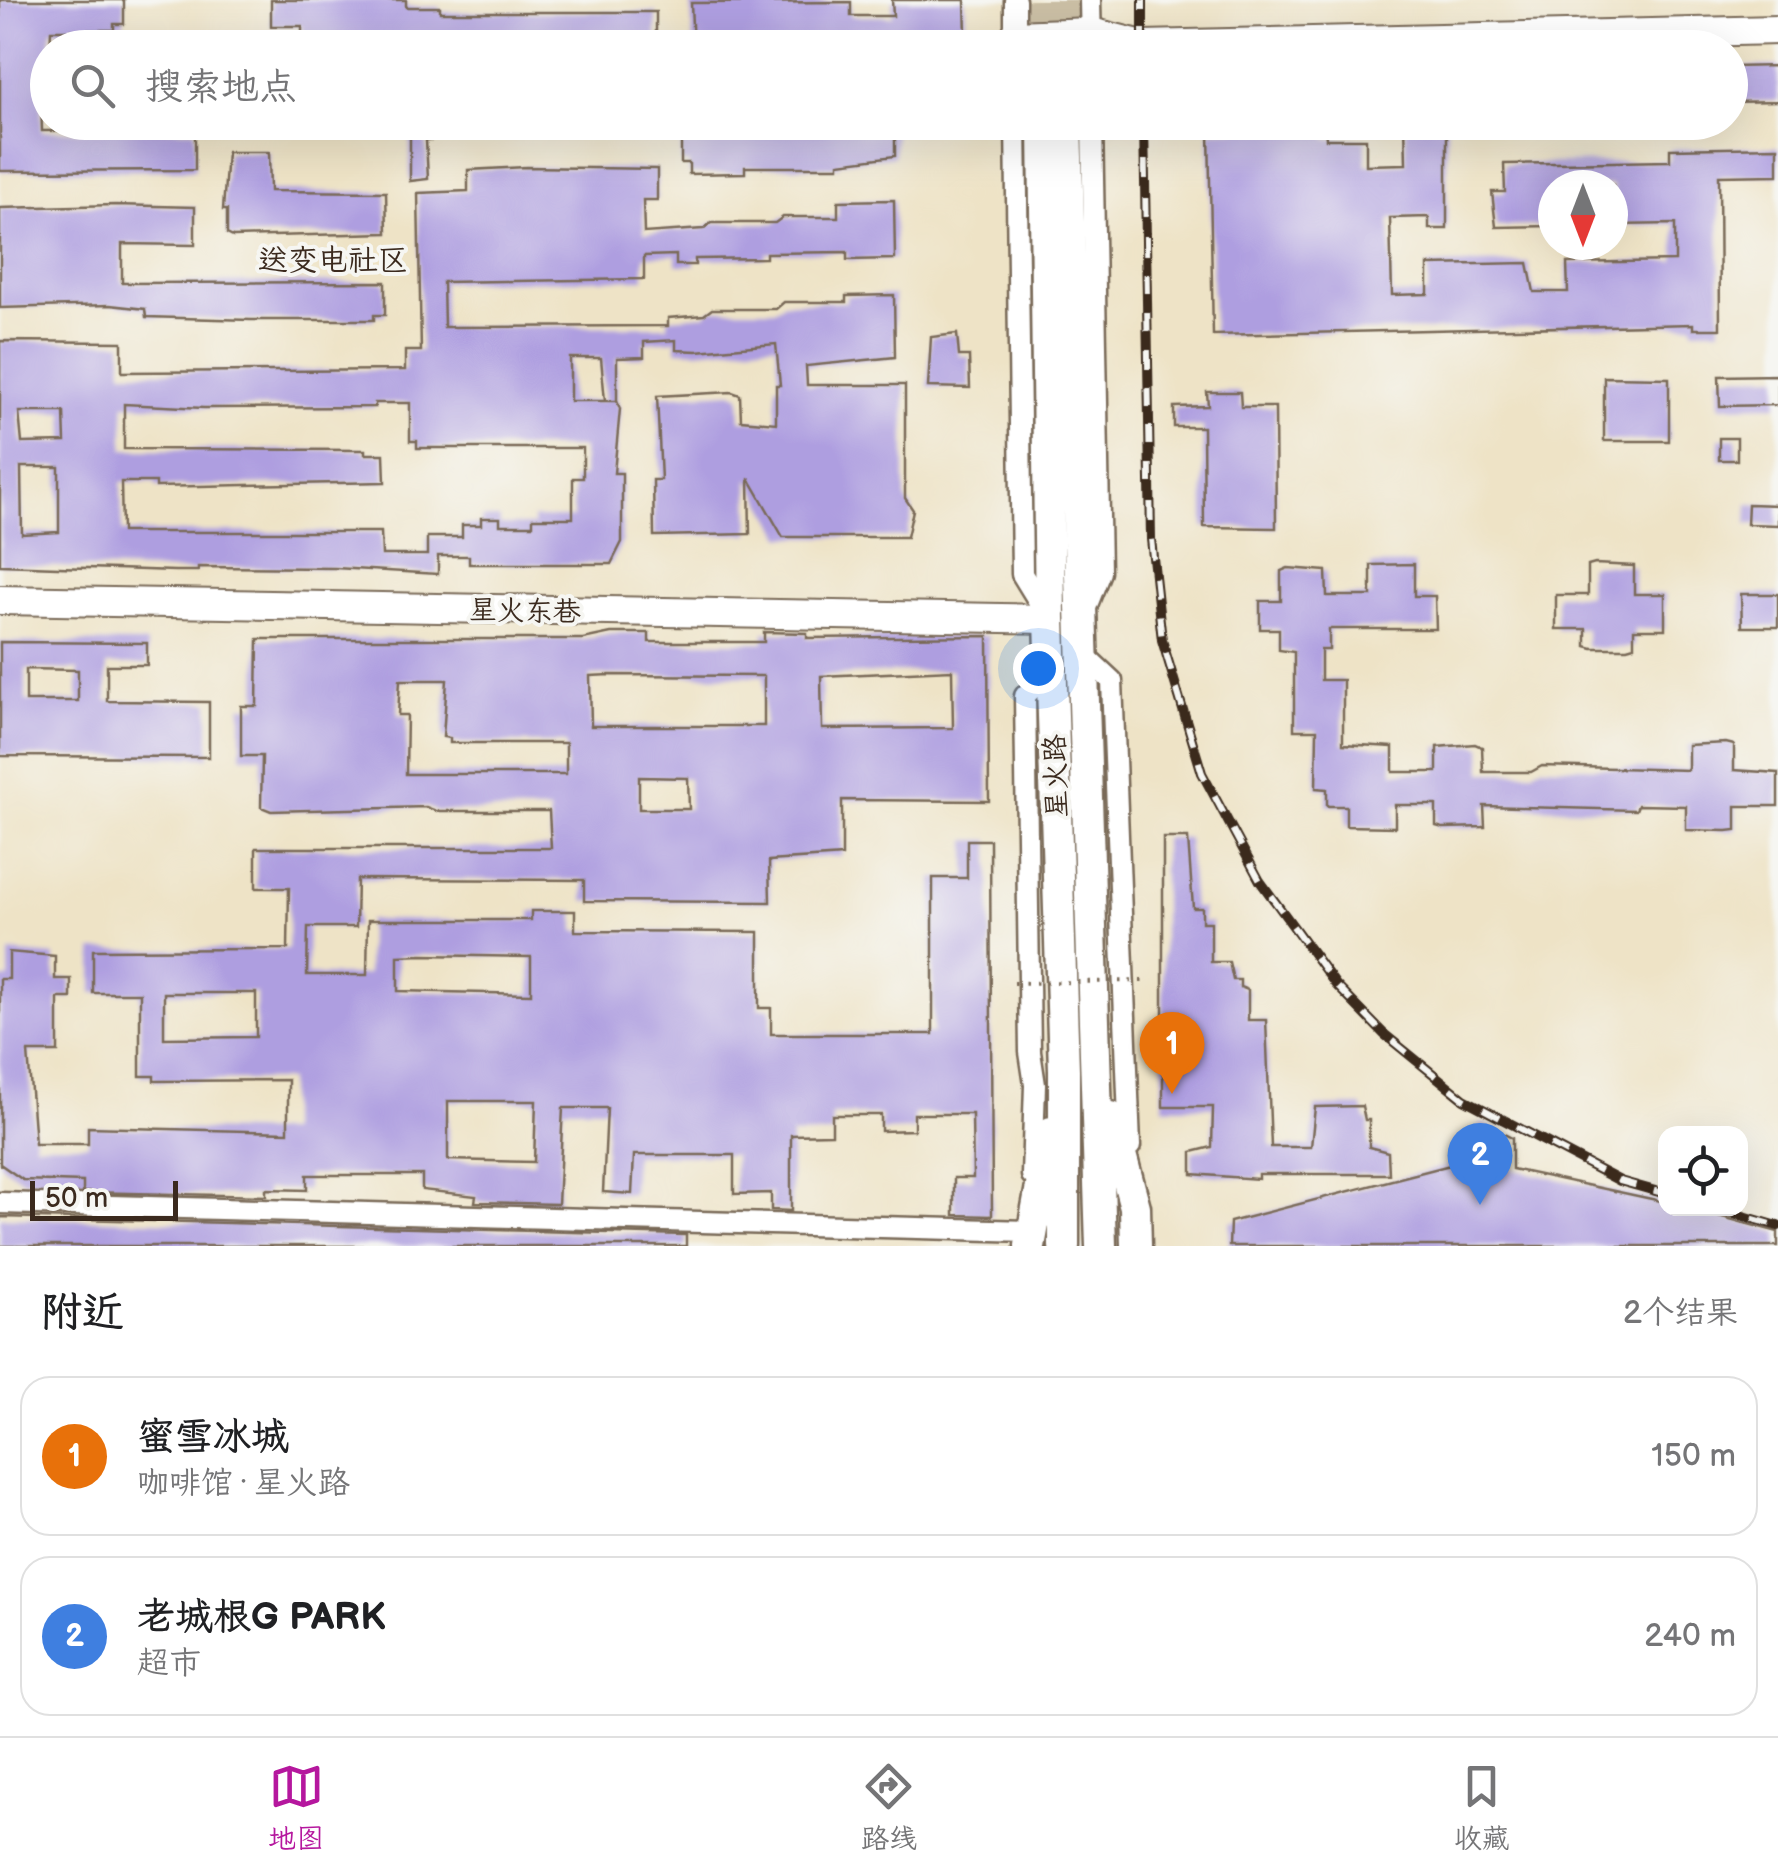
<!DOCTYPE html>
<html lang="zh">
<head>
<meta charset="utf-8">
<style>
  :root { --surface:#fff; --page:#f2f2f2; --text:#202124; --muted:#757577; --line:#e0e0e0; --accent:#b5179e }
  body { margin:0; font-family:"Balsamiq Sans","LXGW WenKai TC",sans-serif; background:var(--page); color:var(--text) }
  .controls { position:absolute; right:30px; bottom:30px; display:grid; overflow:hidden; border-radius:20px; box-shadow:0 10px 40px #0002 }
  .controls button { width:90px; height:90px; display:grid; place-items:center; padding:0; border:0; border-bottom:2px solid var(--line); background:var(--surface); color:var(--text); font:50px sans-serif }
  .compass { position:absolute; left:1538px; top:170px; width:90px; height:90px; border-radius:50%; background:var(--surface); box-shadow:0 10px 40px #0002; rotate:180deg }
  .scale { position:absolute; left:30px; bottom:25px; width:148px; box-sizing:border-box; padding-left:10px; border:5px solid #3b2a1e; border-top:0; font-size:28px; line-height:35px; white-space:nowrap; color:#3b2a1e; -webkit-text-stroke:8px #f6f6f2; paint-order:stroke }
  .you { position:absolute; left:1038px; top:668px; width:35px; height:35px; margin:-25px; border:8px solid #fff; border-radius:50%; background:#1a73e8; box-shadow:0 0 0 15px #1a73e833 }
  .badge { display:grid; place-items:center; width:65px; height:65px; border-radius:50%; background:var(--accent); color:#fff; font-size:32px; font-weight:700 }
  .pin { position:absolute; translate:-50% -82px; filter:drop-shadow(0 2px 5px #0008) }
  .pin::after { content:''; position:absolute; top:52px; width:35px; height:30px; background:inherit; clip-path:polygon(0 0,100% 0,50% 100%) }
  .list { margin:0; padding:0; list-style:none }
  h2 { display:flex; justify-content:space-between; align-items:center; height:130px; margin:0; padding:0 40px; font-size:42px }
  h2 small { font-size:32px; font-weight:400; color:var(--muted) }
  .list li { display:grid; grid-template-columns:65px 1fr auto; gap:30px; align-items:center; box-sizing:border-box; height:160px; margin:0 20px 20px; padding:0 20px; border:2px solid var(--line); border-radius:30px }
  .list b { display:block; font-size:38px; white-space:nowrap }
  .list p { margin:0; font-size:32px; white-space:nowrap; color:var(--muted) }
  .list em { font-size:32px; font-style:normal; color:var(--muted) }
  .icon { flex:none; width:55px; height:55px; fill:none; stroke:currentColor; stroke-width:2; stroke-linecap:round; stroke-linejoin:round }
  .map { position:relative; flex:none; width:1778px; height:1246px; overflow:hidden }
  .search { position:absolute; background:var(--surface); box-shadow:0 10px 40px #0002; left:30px; right:30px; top:30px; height:110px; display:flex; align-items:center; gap:25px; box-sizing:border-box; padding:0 35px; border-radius:55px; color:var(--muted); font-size:38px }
  .sheet { height:490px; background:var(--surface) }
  nav { display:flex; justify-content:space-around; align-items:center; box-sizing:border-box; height:140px; border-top:2px solid var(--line); background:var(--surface); font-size:28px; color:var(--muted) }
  nav a { display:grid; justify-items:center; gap:5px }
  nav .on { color:var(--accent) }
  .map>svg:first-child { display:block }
  .building { fill:#ae9ee0; fill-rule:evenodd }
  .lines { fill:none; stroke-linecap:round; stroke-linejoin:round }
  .primary-tunnel { stroke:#cabea4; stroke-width:30; stroke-dasharray:30 15; stroke-linecap:butt }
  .street-casing { stroke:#7a6b59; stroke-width:25 }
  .secondary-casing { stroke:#7a6b59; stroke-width:32 }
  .primary-casing { stroke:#7a6b59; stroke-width:35 }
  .street { stroke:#fff; stroke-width:20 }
  .secondary { stroke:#fff; stroke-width:28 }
  .primary { stroke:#fff; stroke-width:30 }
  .rail-casing { stroke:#3b2a1e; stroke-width:10 }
  .rail { stroke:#f6f6f2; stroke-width:6; stroke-dasharray:19; stroke-linecap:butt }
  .path-bridge { stroke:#7a6b59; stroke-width:4; stroke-dasharray:2.5 8; stroke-linecap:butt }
  .labels { text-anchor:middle; stroke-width:8; stroke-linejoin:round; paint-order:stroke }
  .street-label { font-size:28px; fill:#3b2a1e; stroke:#f6f6f2 }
  .neighbourhood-label { font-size:30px; fill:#3b2a1e; stroke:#f6f6f2 }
</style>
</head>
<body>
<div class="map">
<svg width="1778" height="1246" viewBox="0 0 1778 1246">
  <rect width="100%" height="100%" fill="#f6f6f2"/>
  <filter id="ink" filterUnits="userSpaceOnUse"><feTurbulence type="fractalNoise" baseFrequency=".01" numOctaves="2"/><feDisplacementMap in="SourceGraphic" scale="20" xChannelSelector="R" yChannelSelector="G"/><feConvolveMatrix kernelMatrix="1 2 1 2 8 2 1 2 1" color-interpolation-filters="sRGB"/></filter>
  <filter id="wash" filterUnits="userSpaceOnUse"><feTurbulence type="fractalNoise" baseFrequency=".0048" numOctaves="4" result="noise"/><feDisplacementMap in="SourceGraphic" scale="40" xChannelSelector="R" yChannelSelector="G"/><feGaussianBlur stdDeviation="2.25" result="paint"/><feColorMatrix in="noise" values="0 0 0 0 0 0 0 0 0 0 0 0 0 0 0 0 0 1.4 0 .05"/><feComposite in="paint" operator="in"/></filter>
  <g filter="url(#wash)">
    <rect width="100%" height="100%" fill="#eee3c6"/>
    <g id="blocks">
      <g class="building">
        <path d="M0 0H124V24H114V30H51L48 99 41 100 42 131 195 130V170L0 171Z"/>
        <path d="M271 0H406V7H440V12H656V43L302 48V26H271Z"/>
        <path d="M892 0H965L966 36 854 39V48H693L691 3 851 2V16H893Z"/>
        <path d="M1778 66V101L1731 102 1730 67Z"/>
        <path d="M410 122H431V140H426L428 179 410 181Z"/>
        <path d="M780 122 895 124V156L839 163V167H745V173L689 174V163H681V141L693 138V126L780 131Z"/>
        <path d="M1405 122H1447V229H1429V217L1390 218 1392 295 1428 294V265L1528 263 1534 292H1568L1567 263 1675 261V224L1613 225V185H1553V226L1496 227 1492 192H1505L1504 164 1670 161V149L1778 147V175L1719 176 1720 329H1693V324L1213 335 1209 131 1325 125 1326 139H1366V165L1406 164Z"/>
        <path d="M227 152H269L270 191 386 192 387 233 233 237 227 234V210H223Z"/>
        <path d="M526 167 657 169V200H643L644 233 703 229 711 223H775L783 217H838V201L894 200 895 259 847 260V252L766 253V258L695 259V265H676V255L644 256V279L443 282 444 327 668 326V318L704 315 712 309H776L784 302H846V296L894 295 895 357 806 366 807 385H905V498L913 510 907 537H783L749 478 750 534 654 536 653 480H661L657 396 732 392 740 395 741 420 776 423V385H780L776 344 697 351 676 350V340L644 342V357L617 358V401H605L601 358H570V401H617L620 409 614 473H622V542L611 564H469V556H438V574L335 568 198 567V571H175L0 565V341L122 342V372L405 370V351H421L418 193 468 191V170ZM375 403H410V441H417V448H583V478H573V518H533V525H500V518H481V525H462V537H427V555H382L381 532H122L121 482H156V487L385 482 384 454H365V450L124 449V404L204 408 375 407ZM19 412H64L65 442 22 443ZM21 467H59V532L22 534Z"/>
        <path d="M115 205 195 207V245L122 244V283L385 282V315H374V320H251L146 317 145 309 110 305 0 308V208Z"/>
        <path d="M957 334 959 356H969L970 388 928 387 931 337Z"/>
        <path d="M1778 375V405L1720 406 1719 376Z"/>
        <path d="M1604 377 1669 378V441H1604Z"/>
        <path d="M1207 392H1240L1241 407H1275L1276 528 1204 527 1203 427H1174V407L1208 406Z"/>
        <rect x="1719" y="438" width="18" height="22"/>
        <path d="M1748 504 1778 505V525L1747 524Z"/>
        <path d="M1414 564V596H1435L1436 629H1329V650H1321V680H1343V744L1393 747V772H1437V747L1475 744 1482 747 1483 772H1531L1542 766 1688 770V745L1726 743 1734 745V770L1778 773V806H1736V830L1727 831 1686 830V806L1638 805 1636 810 1484 806 1485 827 1443 828 1436 826V805H1395V827L1346 826V806H1327V789L1316 788 1317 730H1294V652L1279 650V629H1260V601H1281V571L1288 568 1326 571 1327 596H1371V565Z"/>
        <path d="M1595 564 1634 566V594H1665V629H1634V646L1627 648H1593L1586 646V629H1556V595H1588V566Z"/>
        <path d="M1741 594H1778V627H1742Z"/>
        <path d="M764 632 807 633V638L988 636 989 801 842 800V856L769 861 770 902 584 901V880L357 879 356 927H308L307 975H367L368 920H531V911H575V931L759 932V1008H771V1034H933V878H967V840H990L992 1216 954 1215V1178H973L972 1114H914V1130L881 1131V1115H832V1134L791 1135V1211L771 1210V1193L734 1194V1155H634L632 1194 603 1192 607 1108H563L558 1204 475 1202 476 1196 422 1190V1175H307V1190L266 1189V1196L83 1192V1182L23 1180 0 1164V979H9V952L55 956V979H71V998H58V1052H28L35 1144H88V1127L288 1132V1080L154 1081V1076H140V993H93V950L288 949 289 888H256V848H551L549 811H436L426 807 271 811 261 807 262 756H241V706H257L258 639H583L611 633H649V642H764ZM952 670 953 728 822 729 821 676ZM610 675 764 676V726H591L590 676ZM400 680H447L443 737 450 738V743H566V774H406L407 715H398ZM639 777 688 778 689 809H639ZM422 955 531 957V994L398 991V956ZM164 993H256V1037L164 1038ZM448 1101H536L534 1162 448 1160Z"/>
        <path d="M0 642 147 643V665H107V701L209 702V757L0 756ZM26 669 78 670V701H26Z"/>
        <path d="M1163 838H1188L1193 908H1202V922H1211V962H1229L1233 980H1240V987L1248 990V1020H1266L1271 1147H1311L1315 1107 1362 1106 1365 1120H1369V1147L1388 1152 1389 1174H1258V1179L1192 1174V1152L1212 1147 1213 1107H1163Z"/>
        <path d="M1480 1122 1512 1138V1169L1647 1198 1666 1202V1208H1689L1778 1232V1246H1229L1230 1222 1481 1157Z"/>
        <path d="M0 1217 686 1235V1246H0Z"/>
      </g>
    </g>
  </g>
  <g filter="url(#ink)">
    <use href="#blocks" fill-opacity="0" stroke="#7a6b59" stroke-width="2.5"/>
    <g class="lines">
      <g class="primary-tunnel">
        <path d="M1042 0 1043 48"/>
        <path d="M1064 0 1065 48"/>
      </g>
      <g class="street-casing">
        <g id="street">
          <path d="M1090 0 1091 48"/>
          <path d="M1015 48V0"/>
          <path d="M1016 122 1022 574 1049 618"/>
          <path d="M1087 605 1100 572 1092 122"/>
          <path d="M1084 655 1112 681 1130 1146"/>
          <path d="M1032 1175 1035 1085 1030 1052 1025 696 1051 668"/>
          <path d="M0 1203 1030 1231 1031 1219"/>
        </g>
      </g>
      <g class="secondary-casing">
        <g id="secondary">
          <path d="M1015 35 1091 32 1143 45 1778 30"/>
          <path d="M0 600 1050 619"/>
        </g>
      </g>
      <g class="primary-casing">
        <g id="primary">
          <path d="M1044 125 1050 619 1064 1070V1246"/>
          <path d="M1066 126 1101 1246"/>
          <path d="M1111 1117 1135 1207 1136 1246"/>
          <path d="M1030 1246 1051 1132"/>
        </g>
      </g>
      <use href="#street" class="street"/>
      <use href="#secondary" class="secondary"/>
      <use href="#primary" class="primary"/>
      <g class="rail-casing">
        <g id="rail">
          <path d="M1143 48V0"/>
          <path d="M1144 122 1151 539 1162 640 1202 773 1260 881 1336 985 1384 1034 1464 1099 1620 1181 1666 1194"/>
          <path d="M1716 1208 1778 1226"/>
        </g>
      </g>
      <use href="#rail" class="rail"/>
      <path class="path-bridge" d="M1014 983 1143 981"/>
    </g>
  </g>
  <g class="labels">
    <g class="street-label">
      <text transform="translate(525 610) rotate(1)" y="10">星火东巷</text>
      <text transform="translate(1055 776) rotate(-92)" y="10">星火路</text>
    </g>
    <g class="neighbourhood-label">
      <text x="333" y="270">送变电社区</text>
    </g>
  </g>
</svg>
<div class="controls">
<button><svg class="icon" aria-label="locate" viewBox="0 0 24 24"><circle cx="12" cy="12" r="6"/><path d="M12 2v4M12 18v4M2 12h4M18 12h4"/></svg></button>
</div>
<svg class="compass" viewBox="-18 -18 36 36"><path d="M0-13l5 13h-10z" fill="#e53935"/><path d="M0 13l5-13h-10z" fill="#757577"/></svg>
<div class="scale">50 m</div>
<div class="you"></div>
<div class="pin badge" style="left:1172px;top:1094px;background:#e8710a">1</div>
<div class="pin badge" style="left:1480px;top:1205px;background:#3f7fe0">2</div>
<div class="search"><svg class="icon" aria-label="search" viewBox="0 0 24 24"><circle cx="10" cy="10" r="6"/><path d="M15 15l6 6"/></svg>搜索地点</div>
</div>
<section class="sheet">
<h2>附近<small>2个结果</small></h2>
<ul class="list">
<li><span class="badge" style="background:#e8710a">1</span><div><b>蜜雪冰城</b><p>咖啡馆 · 星火路</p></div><em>150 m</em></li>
<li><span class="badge" style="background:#3f7fe0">2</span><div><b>老城根G PARK</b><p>超市</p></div><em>240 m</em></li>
</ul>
</section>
<nav>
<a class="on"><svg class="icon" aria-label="map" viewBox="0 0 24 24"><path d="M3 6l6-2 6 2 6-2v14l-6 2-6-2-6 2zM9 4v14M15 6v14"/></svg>地图</a>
<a><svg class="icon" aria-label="directions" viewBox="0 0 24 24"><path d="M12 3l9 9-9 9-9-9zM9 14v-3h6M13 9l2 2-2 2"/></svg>路线</a>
<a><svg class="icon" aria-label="saved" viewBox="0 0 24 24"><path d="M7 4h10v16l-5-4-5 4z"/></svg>收藏</a>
</nav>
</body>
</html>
